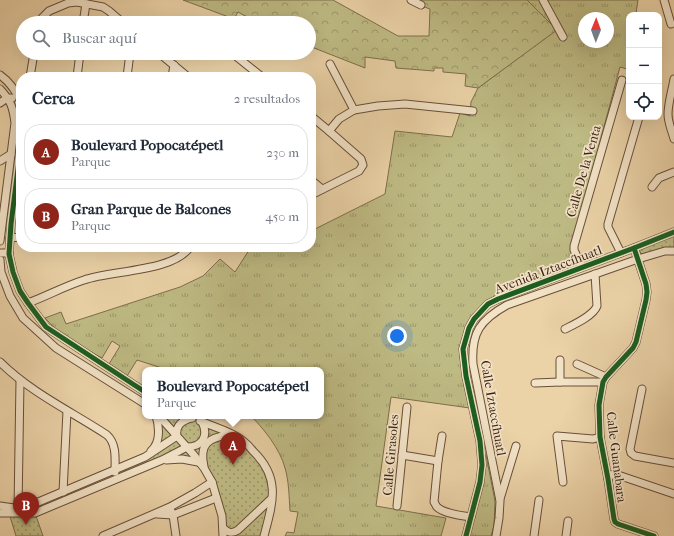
<!DOCTYPE html>
<html lang="es">
<head>
<meta charset="utf-8">
<style>
  :root { --surface:#fff; --page:#f6f6f7; --text:#1f2937; --muted:#747a83; --line:#e0e1e3; --accent:#8f2418 }
  body { margin:0; font-family:"IM FELL French Canon",serif; background:var(--page); color:var(--text) }
  .controls { position:absolute; right:12px; top:12px; display:grid; overflow:hidden; border-radius:8px; box-shadow:0 4px 16px #0002 }
  .controls button { width:36px; height:36px; display:grid; place-items:center; padding:0; border:0; border-bottom:1px solid var(--line); background:var(--surface); color:var(--text); font:20px sans-serif }
  .compass { position:absolute; left:578px; top:12px; width:36px; height:36px; border-radius:50%; background:var(--surface); box-shadow:0 4px 16px #0002; rotate:1deg }
  .you { position:absolute; left:397px; top:336px; width:14px; height:14px; margin:-10px; border:3px solid #fff; border-radius:50%; background:#1a73e8; box-shadow:0 0 0 6px #1a73e833 }
  .badge { display:grid; place-items:center; width:26px; height:26px; border-radius:50%; background:var(--accent); color:#fff; font-size:13px; font-weight:700 }
  .pin { position:absolute; translate:-50% -33px; filter:drop-shadow(0 1px 2px #0008) }
  .pin::after { content:''; position:absolute; top:21px; width:14px; height:12px; background:inherit; clip-path:polygon(0 0,100% 0,50% 100%) }
  .popup { position:absolute; left:142px; top:367px; width:182px; height:52px; box-sizing:border-box; display:grid; place-content:center; border-radius:8px; background:var(--surface); filter:drop-shadow(0 1px 3px #0005); font-size:13px; white-space:nowrap; color:var(--muted) }
  .popup b { font-size:15px; color:var(--text) }
  .popup::after { content:''; position:absolute; left:50%; top:100%; margin-left:-8px; border:8px solid transparent; border-top-color:var(--surface) }
  .list { margin:0; padding:0; list-style:none }
  h2 { display:flex; justify-content:space-between; align-items:center; height:52px; margin:0; padding:0 16px; font-size:17px }
  h2 small { font-size:13px; font-weight:400; color:var(--muted) }
  .list li { display:grid; grid-template-columns:26px 1fr auto; gap:12px; align-items:center; box-sizing:border-box; height:56px; margin:0 8px 8px; padding:0 8px; border:1px solid var(--line); border-radius:16px }
  .list b { display:block; font-size:15px; white-space:nowrap }
  .list p { margin:0; font-size:13px; white-space:nowrap; color:var(--muted) }
  .list em { font-size:13px; font-style:normal; color:var(--muted) }
  .icon { flex:none; width:22px; height:22px; fill:none; stroke:currentColor; stroke-width:2; stroke-linecap:round; stroke-linejoin:round }
  .map { position:relative; flex:none; width:674px; height:536px; overflow:hidden }
  .search { position:absolute; background:var(--surface); box-shadow:0 4px 16px #0002; left:16px; top:16px; width:300px; height:44px; display:flex; align-items:center; gap:10px; box-sizing:border-box; padding:0 14px; border-radius:22px; color:var(--muted); font-size:15px }
  .panel { position:absolute; background:var(--surface); box-shadow:0 4px 16px #0002; left:16px; top:72px; width:300px; height:180px; border-radius:16px }
  .map>svg:first-child { display:block }
  .grass { fill:url(#grass-tufts); stroke:#7d6e4c; fill-rule:evenodd }
  .forest { fill:url(#forest-crowns); stroke:#7d6e4c }
  .park { fill:url(#park-dots); stroke:#7d6e4c }
  .lines { fill:none; stroke-linecap:round; stroke-linejoin:round }
  .minor-casing { stroke:#684f3a; stroke-width:9 }
  .minor { stroke:#f2e2c6; stroke-width:7 }
  .cycleway-casing { stroke:#f2e2c6; stroke-width:8 }
  .cycleway { stroke:#1b5e20; stroke-width:5 }
  .labels { text-anchor:middle; stroke-width:3.5; stroke-linejoin:round; paint-order:stroke }
  .street-label { font-size:13px; fill:#3c2316; stroke:#f2e2c6 }
</style>
</head>
<body>
<div class="map">
<svg width="674" height="536" viewBox="0 0 674 536">
  <defs>
    <pattern id="grass-tufts" width="24" height="20" patternUnits="userSpaceOnUse"><rect width="24" height="20" fill="#beba83"/><path d="M3 7l-1-3M5 7V3M7 7l1-3M15 17l-1-3M17 17v-4M19 17l1-3" fill="none" stroke="#9c976a"/></pattern>
    <pattern id="forest-crowns" width="20" height="18" patternUnits="userSpaceOnUse"><rect width="20" height="18" fill="#beba83"/><path d="M2 6a3 3 0 1 1 6 0M12 15a3 3 0 1 1 6 0" fill="none" stroke="#9c976a"/></pattern>
    <pattern id="park-dots" width="8" height="8" patternUnits="userSpaceOnUse"><rect width="8" height="8" fill="#beba83"/><path d="M2 2h.1M6 6h.1" fill="none" stroke="#9c976a" stroke-width="1.8" stroke-linecap="round"/></pattern>
  </defs>
  <rect width="100%" height="100%" fill="#ebd2a7"/>
  <filter id="stains"><feTurbulence type="fractalNoise" baseFrequency=".005" numOctaves="4"/><feColorMatrix values="0 0 0 0 .2 0 0 0 0 .09 0 0 0 0 .02 0 0 0 .5 -.17"/></filter>
  <radialGradient id="worn" r=".72"><stop offset=".6" stop-color="#630" stop-opacity="0"/><stop offset="1" stop-color="#630" stop-opacity=".3"/></radialGradient>
  <g class="grass">
    <path d="M527 0H638L636 13 637 15H629V66L627 69 620 67 571 250 575 264 489 300 468 323 460 357 470 408 391 397 376 506 446 518 441 536H285L287 532 294 533 298 512 290 511C289 497 289 481 285 468 280 449 264 429 251 416H321V370H168L137 360 127 376 109 364 120 346 112 341 102 358 63 337 45 318 61 312 66 324 180 287 203 276 220 259 235 272 251 247H311V231L385 194 395 131 452 137 460 113 470 116 471 102 478 88 556 30ZM584 18H608V42H584Z"/>
    <path d="M484 455H486L495 501 494 526 491 536H468Z"/>
  </g>
  <path class="forest" d="M183 0H333L398 36H429L430 9 411 2 412 0H527L557 30 478 88 465 86 466 74 443 72V68H434V71L396 68 395 61 365 57V68L309 46V23H249L251 19 238 12 234 19Z"/>
  <g class="park">
    <path d="M674 233V248L642 255 639 250Z"/>
    <path d="M156 416H187L231 434 263 461 272 483 264 536H223L224 516 203 467 177 458 116 478 117 469 146 457 155 446Z"/>
    <path d="M9 513H35L43 536H16Z"/>
  </g>
  <g class="lines">
    <g class="minor-casing">
      <g id="minor">
        <path d="M411 0 421 5"/>
        <path d="M543 0 563 37"/>
        <path d="M664 0 671 24"/>
        <path d="M194 22 195 23"/>
        <path d="M39 23 42 18 49 11 68 3 77 2 103 7 109 11 123 23"/>
        <path d="M83 23 86 4"/>
        <path d="M159 53 188 77"/>
        <path d="M232 53 262 77"/>
        <path d="M330 64 354 110"/>
        <path d="M0 75C10 82 16 91 21 102"/>
        <path d="M30 77 34 53"/>
        <path d="M77 77 80 53"/>
        <path d="M127 77 130 53"/>
        <path d="M172 77 174 65"/>
        <path d="M674 79C672 91 668 103 668 114 668 123 672 131 674 139"/>
        <path d="M0 89C11 101 13 107 15 123L0 241"/>
        <path d="M0 103 7 98H12"/>
        <path d="M311 116 329 131 361 159 363 165 359 171 311 195"/>
        <path d="M329 131 339 119 354 110 378 106 405 104 473 111"/>
        <path d="M21 145 11 224 9 254 13 272 20 291 28 303 46 327 145 392"/>
        <path d="M0 161 11 154"/>
        <path d="M311 180 322 189"/>
        <path d="M652 187 659 178 674 172"/>
        <path d="M10 238 21 237"/>
        <path d="M634 248 646 284 647 292 646 300 636 342 633 348 606 377 603 382 599 405 600 437 608 479 614 519 615 522 618 524 654 536"/>
        <path d="M0 253H9"/>
        <path d="M621 253 608 227V224L639 117"/>
        <path d="M0 260 1 272 10 296 23 318 56 348 145 404"/>
        <path d="M582 267 574 250V246L622 80"/>
        <path d="M28 303C47 296 65 286 84 280 112 270 173 272 190 247"/>
        <path d="M565 329C575 324 593 316 597 306L595 274"/>
        <path d="M560 360V382"/>
        <path d="M0 362C30 392 72 412 107 435 117 444 115 460 115 472"/>
        <path d="M577 364 606 377"/>
        <path d="M535 383 560 382H603"/>
        <path d="M642 389 630 449 631 453 635 456 674 463"/>
        <path d="M159 416 193 454 204 468 212 482 222 516 223 536"/>
        <path d="M200 421C214 427 230 431 242 440 246 443 250 447 253 451 281 478 273 502 264 536"/>
        <path d="M442 436 438 461 434 502C435 503 436 506 437 507 443 513 463 516 471 517"/>
        <path d="M151 451C152 450 154 448 155 446 160 438 159 425 156 416"/>
        <path d="M402 455 438 461"/>
        <path d="M166 460 182 459 198 462"/>
        <path d="M204 467C199 443 208 438 231 434"/>
        <path d="M608 479 611 475 615 474 674 494"/>
        <path d="M563 482 557 436 593 439 600 437"/>
        <path d="M63 492 67 411"/>
        <path d="M500 499 516 446"/>
        <path d="M0 506 14 508 36 503 145 457 177 436C175 426 182 420 192 418"/>
        <path d="M397 506 407 407"/>
        <path d="M18 511 20 380"/>
        <path d="M171 511 173 515 176 536"/>
        <path d="M0 513H35L162 460 187 447C202 447 209 436 202 422"/>
        <path d="M157 514 173 515 216 498"/>
        <path d="M223 528C228 533 232 534 238 530L271 499"/>
        <path d="M103 536 170 507 195 493 212 482"/>
        <path d="M466 536 480 482 482 465 480 441 466 376 463 349 469 328 474 319 488 304 498 299 634 248 674 232"/>
        <path d="M496 536 499 518 500 501 473 364C471 333 480 320 507 305L638 259 665 251H674"/>
        <path d="M534 536 539 500"/>
        <path d="M566 536 568 521"/>
      </g>
    </g>
    <use href="#minor" class="minor"/>
    <g class="cycleway-casing">
      <g id="cycleway">
        <path d="M21 145 11 224 9 254 13 272 20 291 28 303 46 327 145 392"/>
        <path d="M634 248 646 284 647 292 646 300 636 342 633 348 606 377 603 382 599 405 600 437 608 479 614 519 615 522 618 524 654 536"/>
        <path d="M466 536 480 482 482 465 480 441 466 376 463 349 469 328 474 319 488 304 498 299 634 248 674 232"/>
      </g>
    </g>
    <use href="#cycleway" class="cycleway"/>
  </g>
  <g class="labels">
    <g class="street-label">
      <text transform="translate(583 171) rotate(-74)" y="5">Calle De la Venta</text>
      <text transform="translate(548 269) rotate(-21)" y="5">Avenida Iztaccíhuatl</text>
      <text transform="translate(494 408) rotate(80)" y="5">Calle Iztaccíhuatl</text>
      <text transform="translate(390 455) rotate(-85)" y="5">Calle Girasoles</text>
      <text transform="translate(617 457) rotate(83)" y="5">Calle Guanabara</text>
    </g>
  </g>
  <rect width="100%" height="100%" filter="url(#stains)"/>
  <rect width="100%" height="100%" fill="url(#worn)"/>
</svg>
<div class="controls">
<button>+</button>
<button>−</button>
<button><svg class="icon" aria-label="locate" viewBox="0 0 24 24"><circle cx="12" cy="12" r="6"/><path d="M12 2v4M12 18v4M2 12h4M18 12h4"/></svg></button>
</div>
<svg class="compass" viewBox="-18 -18 36 36"><path d="M0-13l5 13h-10z" fill="#e53935"/><path d="M0 13l5-13h-10z" fill="#747a83"/></svg>
<div class="you"></div>
<div class="pin badge" style="left:233px;top:465px">A</div>
<div class="popup"><b>Boulevard Popocatépetl</b>Parque</div>
<div class="pin badge" style="left:26px;top:525px">B</div>
<div class="search"><svg class="icon" aria-label="search" viewBox="0 0 24 24"><circle cx="10" cy="10" r="6"/><path d="M15 15l6 6"/></svg>Buscar aquí</div>
<section class="panel">
<h2>Cerca<small>2 resultados</small></h2>
<ul class="list">
<li><span class="badge">A</span><div><b>Boulevard Popocatépetl</b><p>Parque</p></div><em>230 m</em></li>
<li><span class="badge">B</span><div><b>Gran Parque de Balcones</b><p>Parque</p></div><em>450 m</em></li>
</ul>
</section>
</div>
</body>
</html>
